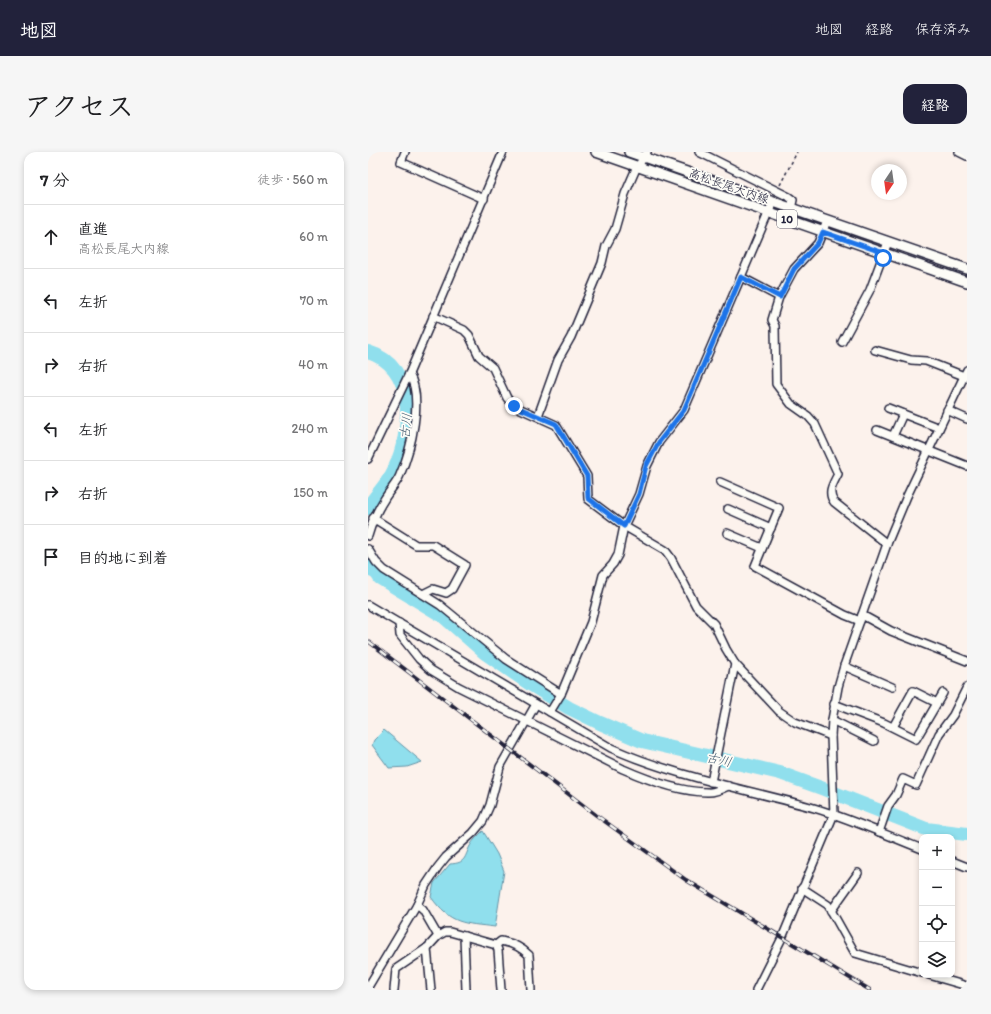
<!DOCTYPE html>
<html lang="ja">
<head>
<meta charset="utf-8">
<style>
  :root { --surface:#fff; --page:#f6f6f6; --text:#202124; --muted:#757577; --line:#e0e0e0; --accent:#22223b }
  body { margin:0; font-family:Itim,"Klee One",sans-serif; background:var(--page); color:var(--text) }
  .controls { position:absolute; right:12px; bottom:12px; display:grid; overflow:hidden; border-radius:8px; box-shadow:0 2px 6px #0003 }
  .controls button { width:36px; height:36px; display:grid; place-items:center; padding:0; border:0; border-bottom:1px solid var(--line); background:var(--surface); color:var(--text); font:20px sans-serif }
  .compass { position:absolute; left:503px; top:12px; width:36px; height:36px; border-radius:50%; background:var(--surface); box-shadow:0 2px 6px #0003; rotate:193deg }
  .stop { position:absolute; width:12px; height:12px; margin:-9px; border:3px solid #1a73e8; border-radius:50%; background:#fff }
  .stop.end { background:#1a73e8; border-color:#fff; box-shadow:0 1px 4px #0008 }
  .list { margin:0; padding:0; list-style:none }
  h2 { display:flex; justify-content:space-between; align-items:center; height:52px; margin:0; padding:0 16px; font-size:17px }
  h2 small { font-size:13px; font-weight:400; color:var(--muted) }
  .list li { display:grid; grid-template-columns:26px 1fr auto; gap:12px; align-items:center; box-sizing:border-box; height:64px; padding:0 16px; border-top:1px solid var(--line) }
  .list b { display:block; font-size:15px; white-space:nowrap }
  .list p { margin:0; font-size:13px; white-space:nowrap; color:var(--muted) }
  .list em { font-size:13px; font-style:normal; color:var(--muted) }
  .icon { flex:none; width:22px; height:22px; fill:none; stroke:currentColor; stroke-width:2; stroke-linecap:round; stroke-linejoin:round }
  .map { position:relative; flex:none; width:599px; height:838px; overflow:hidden; border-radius:12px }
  header { display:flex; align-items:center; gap:24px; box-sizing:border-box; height:56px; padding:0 20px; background:var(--accent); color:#fff }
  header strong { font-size:19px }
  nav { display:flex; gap:22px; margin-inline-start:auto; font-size:14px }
  .intro { display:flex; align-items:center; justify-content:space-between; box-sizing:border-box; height:96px; padding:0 24px }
  h1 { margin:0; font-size:28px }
  .button { padding:10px 18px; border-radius:12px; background:var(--accent); color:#fff; font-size:14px; font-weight:700 }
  main { display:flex; gap:24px; padding:0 24px }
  aside { flex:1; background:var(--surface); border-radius:12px; box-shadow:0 2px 6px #0003 }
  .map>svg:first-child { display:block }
  .water { fill:#90dfed; stroke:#6493a6 }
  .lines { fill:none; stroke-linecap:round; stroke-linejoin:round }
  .canal { stroke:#90dfed; stroke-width:8 }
  .river { stroke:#90dfed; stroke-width:14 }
  .minor-casing { stroke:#22223b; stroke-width:10 }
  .major-casing { stroke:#22223b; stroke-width:12 }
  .path { stroke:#22223b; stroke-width:1.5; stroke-dasharray:3 3; stroke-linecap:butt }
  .minor { stroke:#fdfcf7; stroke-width:7 }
  .major { stroke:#fdfcf7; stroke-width:9 }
  .rail-casing { stroke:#22223b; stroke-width:4 }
  .rail { stroke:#fdfcf7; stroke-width:2.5; stroke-dasharray:8; stroke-linecap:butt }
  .route { stroke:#1a73e8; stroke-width:5 }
  .labels { text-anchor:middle; stroke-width:3.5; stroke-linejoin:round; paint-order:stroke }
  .shield { fill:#fdfcf7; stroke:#646373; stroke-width:1 }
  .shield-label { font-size:11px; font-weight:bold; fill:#22223b }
  .street-label { font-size:12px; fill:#22223b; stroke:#fdfcf7 }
  .water-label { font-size:13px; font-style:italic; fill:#435b70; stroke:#fdfcf7 }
</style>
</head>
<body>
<header>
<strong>地図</strong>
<nav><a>地図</a><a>経路</a><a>保存済み</a></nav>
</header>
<div class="intro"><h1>アクセス</h1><a class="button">経路</a></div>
<main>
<aside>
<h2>7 分<small>徒歩 · 560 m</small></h2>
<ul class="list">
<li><svg class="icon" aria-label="ahead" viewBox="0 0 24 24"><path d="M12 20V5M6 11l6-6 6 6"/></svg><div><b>直進</b><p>高松長尾大内線</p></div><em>60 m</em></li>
<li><svg class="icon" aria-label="left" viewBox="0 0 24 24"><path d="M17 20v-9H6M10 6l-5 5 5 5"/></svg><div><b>左折</b></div><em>70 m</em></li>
<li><svg class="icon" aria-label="right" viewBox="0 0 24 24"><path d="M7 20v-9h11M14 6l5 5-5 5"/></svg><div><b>右折</b></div><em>40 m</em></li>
<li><svg class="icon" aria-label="left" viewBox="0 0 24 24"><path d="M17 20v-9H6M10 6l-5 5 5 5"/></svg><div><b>左折</b></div><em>240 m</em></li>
<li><svg class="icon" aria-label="right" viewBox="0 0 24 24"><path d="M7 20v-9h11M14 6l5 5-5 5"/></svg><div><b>右折</b></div><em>150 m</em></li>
<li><svg class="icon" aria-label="arrive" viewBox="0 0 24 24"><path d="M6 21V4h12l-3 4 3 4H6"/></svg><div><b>目的地に到着</b></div></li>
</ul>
</aside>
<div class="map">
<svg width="599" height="838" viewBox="0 0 599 838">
  <rect width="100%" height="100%" fill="#fcf2ec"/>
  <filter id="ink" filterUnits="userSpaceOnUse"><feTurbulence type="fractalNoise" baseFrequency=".025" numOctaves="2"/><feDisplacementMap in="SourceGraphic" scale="8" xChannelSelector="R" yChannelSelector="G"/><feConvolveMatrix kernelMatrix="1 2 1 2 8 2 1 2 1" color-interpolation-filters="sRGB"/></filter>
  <g filter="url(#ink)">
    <g class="water">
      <path d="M16 578 54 610 39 615 21 616 4 593 6 588Z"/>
      <path d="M115 679 129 702 136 719 127 775C96 771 83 773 63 745L66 731 82 712C98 711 96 706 102 694 105 688 110 684 115 679Z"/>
    </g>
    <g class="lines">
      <path class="canal" d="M0 420 12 426"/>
      <g class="river">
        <path d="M0 200C50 215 44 280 26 318 20 332 7 343 0 356"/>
        <path d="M0 408 12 426 75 464 117 501 162 532 201 556 232 571 274 589 412 621 456 637 558 677 599 682"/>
      </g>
      <g class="minor-casing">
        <g id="minor">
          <path d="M37 0 33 10 116 47"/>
          <path d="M331 0 421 45 425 48 423 57"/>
          <path d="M591 0 599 4"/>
          <path d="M373 125 411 145 426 117 450 91 459 69"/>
          <path d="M411 145 404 168 407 174 408 232 423 252 440 264 447 272 470 322C465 332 459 340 466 350L519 392"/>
          <path d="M65 164 96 178 101 183 111 204 125 216 139 246 146 254 188 273 219 324 220 347 256 374 297 398 303 406 328 454 346 472 358 497 367 512 411 559 427 570 463 584"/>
          <path d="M474 190 502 138 520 90"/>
          <path d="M507 198 543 208 558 209 596 224"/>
          <path d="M520 256 571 276"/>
          <path d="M579 258 599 267"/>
          <path d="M170 264 190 208 203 185 234 111 238 94 247 77 257 42 267 19 279 0"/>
          <path d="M509 278 599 314"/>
          <path d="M525 284 535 262"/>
          <path d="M0 307 41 222 135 0"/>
          <path d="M352 330 411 356 387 414 477 463 492 469"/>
          <path d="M360 357 403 376"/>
          <path d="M5 366 48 393H65L97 413 84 437 78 441 65 437 55 442"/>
          <path d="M359 381 394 396"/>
          <path d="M0 384C4 370 9 358 17 346 22 338 29 331 32 323 43 298 56 246 41 222"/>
          <path d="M0 397 8 410 16 418 72 453 138 507 193 542"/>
          <path d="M0 453 243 596C308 625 378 637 446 656 483 667 518 683 554 697"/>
          <path d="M494 463 523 479 599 509"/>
          <path d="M31 471 32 483 51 507 63 518 91 535 255 617C280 628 311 640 339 640 346 641 354 637 360 634"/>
          <path d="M476 514 524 535"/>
          <path d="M466 552 516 571 548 587 575 541"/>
          <path d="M182 560 193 542 223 470 235 423 245 412 250 403 256 374 271 342 279 314 291 290 316 258 405 50"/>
          <path d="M464 568 506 589"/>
          <path d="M525 575 545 539 569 551"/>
          <path d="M343 630 367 512"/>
          <path d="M511 680 520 654 528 643 535 627 548 633 571 582 585 563 599 535"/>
          <path d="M584 709 599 715"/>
          <path d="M434 736 460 753 487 801 554 821"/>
          <path d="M49 753 55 758 70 784"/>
          <path d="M463 759 490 721"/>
          <path d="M96 784 98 838"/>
          <path d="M128 793 130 798 133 838"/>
          <path d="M59 796 63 838"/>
          <path d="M561 823 599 834"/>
          <path d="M0 835 49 753 58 733 70 715 78 705 105 681 115 669 122 653 132 615 168 552"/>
          <path d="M26 838 28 817 59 796 70 784 77 780H82L128 793 133 789C144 791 153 795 161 803L163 838"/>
          <path d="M388 838 414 786 466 662 463 584 464 568 470 535 476 514 519 392 539 344 599 218"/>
        </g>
      </g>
      <g class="major-casing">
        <g id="major">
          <path d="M228 0 599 130"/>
          <path d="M261 0 599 117"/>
        </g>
      </g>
      <path class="path" d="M412 33 429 0"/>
      <use href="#minor" class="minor"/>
      <use href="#major" class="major"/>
      <g class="rail-casing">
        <path id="rail" d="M0 489 228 663 318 728 502 838"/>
      </g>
      <use href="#rail" class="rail"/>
    </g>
  </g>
  <g class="lines" filter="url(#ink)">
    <path class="route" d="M146 254 188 272 219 324 220 346 256 374 271 342 278 314 291 290 316 258 373 125 412 145 426 117 450 91 455 80 516 101 515 106"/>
  </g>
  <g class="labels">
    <rect class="shield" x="409" y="58" width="20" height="18" rx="3"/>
    <g class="shield-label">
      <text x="419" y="71">10</text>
    </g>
    <g class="street-label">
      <text transform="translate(361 34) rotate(19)" y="4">高松長尾大内線</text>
    </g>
    <g class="water-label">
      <text transform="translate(37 274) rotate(-83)" y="5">古川</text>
      <text transform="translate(351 607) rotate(13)" y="5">古川</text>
    </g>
  </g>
</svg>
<div class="controls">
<button>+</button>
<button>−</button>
<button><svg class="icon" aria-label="locate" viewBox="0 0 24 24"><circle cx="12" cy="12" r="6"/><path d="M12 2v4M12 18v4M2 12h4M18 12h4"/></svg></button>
<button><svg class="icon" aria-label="layers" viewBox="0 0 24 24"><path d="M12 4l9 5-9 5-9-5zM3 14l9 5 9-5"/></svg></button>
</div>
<svg class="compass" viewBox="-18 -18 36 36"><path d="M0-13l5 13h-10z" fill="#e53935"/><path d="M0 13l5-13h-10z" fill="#757577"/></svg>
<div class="stop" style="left:515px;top:106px"></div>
<div class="stop end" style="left:146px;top:254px"></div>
</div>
</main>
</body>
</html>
